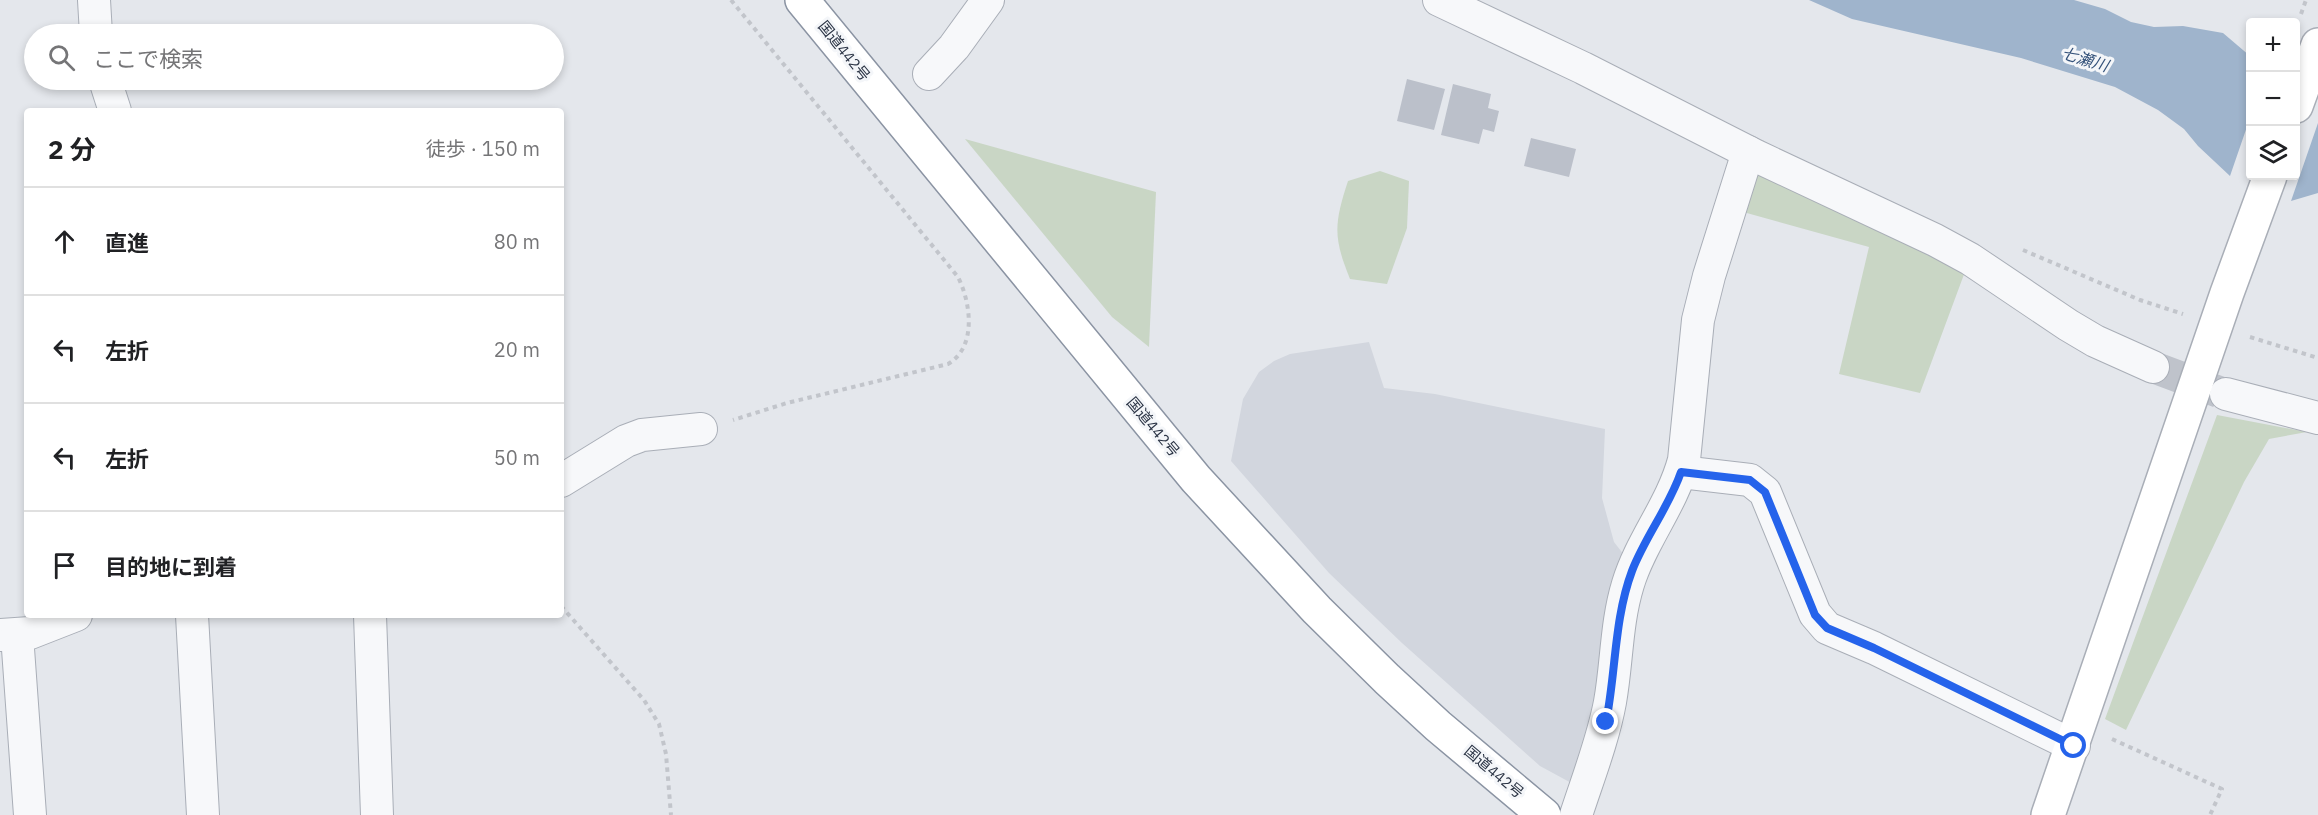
<!DOCTYPE html>
<html lang="ja">
<head>
<meta charset="utf-8">
<style>
  :root { --surface:#fff; --page:#f6f6f6; --text:#202124; --muted:#757577; --line:#e0e0e0 }
  body { margin:0; font-family:"IBM Plex Sans","Noto Sans JP",sans-serif; background:var(--page); color:var(--text) }
  .controls { position:absolute; right:18px; top:18px; display:grid; overflow:hidden; border-radius:6px; box-shadow:0 3px 9px #0003 }
  .controls button { width:54px; height:54px; display:grid; place-items:center; padding:0; border:0; border-bottom:2px solid var(--line); background:var(--surface); color:var(--text); font:30px sans-serif }
  .stop { position:absolute; width:18px; height:18px; margin:-14px; border:4px solid #2563eb; border-radius:50%; background:#fff }
  .stop.end { background:#2563eb; border-color:#fff; box-shadow:0 2px 6px #0008 }
  .list { margin:0; padding:0; list-style:none }
  h2 { display:flex; justify-content:space-between; align-items:center; height:78px; margin:0; padding:0 24px; font-size:26px }
  h2 small { font-size:20px; font-weight:400; color:var(--muted) }
  .list li { display:grid; grid-template-columns:39px 1fr auto; gap:18px; align-items:center; box-sizing:border-box; height:108px; padding:0 24px; border-top:2px solid var(--line) }
  .list b { display:block; font-size:22px; white-space:nowrap }
  .list em { font-size:20px; font-style:normal; color:var(--muted) }
  .icon { flex:none; width:33px; height:33px; fill:none; stroke:currentColor; stroke-width:2; stroke-linecap:round; stroke-linejoin:round }
  .map { position:relative; flex:none; width:2318px; height:815px; overflow:hidden }
  .search { position:absolute; background:var(--surface); box-shadow:0 3px 9px #0003; left:24px; top:24px; width:540px; height:66px; display:flex; align-items:center; gap:15px; box-sizing:border-box; padding:0 21px; border-radius:33px; color:var(--muted); font-size:22px }
  .panel { position:absolute; background:var(--surface); box-shadow:0 3px 9px #0003; left:24px; top:108px; width:540px; height:510px; border-radius:6px }
  .map>svg:first-child { display:block }
  .built { fill:#d2d6de }
  .green { fill:#c9d6c5 }
  .water { fill:#9fb4cc }
  .building { fill:#bbc0ca }
  .lines { fill:none; stroke-linecap:round; stroke-linejoin:round }
  .street-tunnel { stroke:#bfc3cb; stroke-width:32; stroke-dasharray:32 16; stroke-linecap:butt }
  .street-casing { stroke:#a9aeb7; stroke-width:34 }
  .secondary-casing { stroke:#a9aeb7; stroke-width:36 }
  .highway-casing { stroke:#8b94a3; stroke-width:36 }
  .path { stroke:#c2c5cb; stroke-width:4; stroke-dasharray:4.5 4.5; stroke-linecap:butt }
  .street { stroke:#f7f8fa; stroke-width:32 }
  .secondary { stroke:#fff; stroke-width:33 }
  .highway { stroke:#fff; stroke-width:33 }
  .route { stroke:#2563eb; stroke-width:8 }
  .labels { text-anchor:middle; stroke-width:6; stroke-linejoin:round; paint-order:stroke }
  .street-label { font-size:15px; fill:#2b3445; stroke:#f4f6f9 }
  .water-label { font-size:16px; font-style:italic; fill:#34527a; stroke:#f4f6f9 }
</style>
</head>
<body>
<div class="map">
<svg width="2318" height="815" viewBox="0 0 2318 815">
  <rect width="100%" height="100%" fill="#e4e7ec"/>
  <path class="built" d="M1369 342 1384 388 1435 394 1605 429 1602 498 1614 542 1628 560 1605 676 1575 785 1540 766 1402 643 1329 573 1231 461 1243 399 1259 372 1274 361 1290 354Z"/>
  <g class="green">
    <path d="M965 139 1156 192 1149 347 1112 317Z"/>
    <path d="M1380 171 1409 181 1407 228 1387 284 1350 279C1333 237 1334 224 1348 181Z"/>
    <path d="M1758 172 1966 269 1920 393 1839 374 1869 247 1736 210Z"/>
    <path d="M2217 415 2307 432 2269 439 2244 482 2126 730 2105 719Z"/>
  </g>
  <g class="water">
    <path d="M1809 0H2074L2105 9 2131 22 2154 27 2183 26 2223 33 2250 56V118L2230 176 2198 146 2184 129 2158 110 2115 87 2021 58 1852 19Z"/>
    <path d="M2318 123V193L2291 201Z"/>
  </g>
  <g class="building">
    <path d="M1407 79 1445 89 1434 130 1397 121Z"/>
    <path d="M1453 84 1491 94 1488 108 1499 111 1494 132 1483 129 1479 144 1441 135Z"/>
    <path d="M1531 138 1576 149 1569 177 1524 166Z"/>
  </g>
  <g class="lines">
    <path class="street-tunnel" d="M2153 367 2219 392"/>
    <g class="street-casing">
      <g id="street">
        <path d="M94 0 96 34"/>
        <path d="M1439 0 1583 68 1756 156 1935 240 1970 259 2068 325 2095 341 2153 367"/>
        <path d="M929 74 954 47 988 0"/>
        <path d="M105 80 115 111"/>
        <path d="M2226 394 2318 418"/>
        <path d="M1681 472 1750 480 1765 492 1815 614 1827 628 1874 648 2074 746"/>
        <path d="M561 481 626 441 642 435 701 429"/>
        <path d="M192 615 203 815"/>
        <path d="M370 615 377 815"/>
        <path d="M0 635 30 633 76 615"/>
        <path d="M17 635 30 815"/>
        <path d="M1576 815C1588 778 1603 740 1610 702 1617 663 1616 623 1628 584 1641 541 1672 505 1684 460L1698 320 1709 276 1748 152"/>
      </g>
    </g>
    <g class="secondary-casing">
      <g id="secondary">
        <path d="M2296 106 2318 45"/>
        <path d="M2048 815 2227 293 2270 176"/>
      </g>
    </g>
    <g class="highway-casing">
      <path id="highway" d="M802 0 1196 479 1317 610 1387 679 1438 726 1544 815"/>
    </g>
    <g class="path">
      <path d="M731 0 958 277C971 303 977 347 948 364L787 403 733 420"/>
      <path d="M2301 14 2306 0"/>
      <path d="M2023 250 2140 300 2183 314"/>
      <path d="M2250 337 2318 358"/>
      <path d="M561 606 644 700 659 724 666 754 671 815"/>
      <path d="M2112 739 2222 789 2210 815"/>
    </g>
    <use href="#street" class="street"/>
    <use href="#secondary" class="secondary"/>
    <use href="#highway" class="highway"/>
  </g>
  <g class="lines">
    <path class="route" d="M1606 722C1616 672 1614 619 1632 571 1645 537 1669 507 1681 472L1750 480 1765 492 1815 615 1827 628 1874 648 2074 746"/>
  </g>
  <g class="labels">
    <g class="street-label">
      <text transform="translate(844 51) rotate(51)" y="5">国道442号</text>
      <text transform="translate(1153 427) rotate(50)" y="5">国道442号</text>
      <text transform="translate(1494 772) rotate(40)" y="5">国道442号</text>
    </g>
    <g class="water-label">
      <text transform="translate(2085 59) rotate(17)" y="6">七瀬川</text>
    </g>
  </g>
</svg>
<div class="controls">
<button>+</button>
<button>−</button>
<button><svg class="icon" aria-label="layers" viewBox="0 0 24 24"><path d="M12 4l9 5-9 5-9-5zM3 14l9 5 9-5"/></svg></button>
</div>
<div class="stop" style="left:2074px;top:746px"></div>
<div class="stop end" style="left:1606px;top:722px"></div>
<div class="search"><svg class="icon" aria-label="search" viewBox="0 0 24 24"><circle cx="10" cy="10" r="6"/><path d="M15 15l6 6"/></svg>ここで検索</div>
<section class="panel">
<h2>2 分<small>徒歩 · 150 m</small></h2>
<ul class="list">
<li><svg class="icon" aria-label="ahead" viewBox="0 0 24 24"><path d="M12 20V5M6 11l6-6 6 6"/></svg><div><b>直進</b></div><em>80 m</em></li>
<li><svg class="icon" aria-label="left" viewBox="0 0 24 24"><path d="M17 20v-9H6M10 6l-5 5 5 5"/></svg><div><b>左折</b></div><em>20 m</em></li>
<li><svg class="icon" aria-label="left" viewBox="0 0 24 24"><path d="M17 20v-9H6M10 6l-5 5 5 5"/></svg><div><b>左折</b></div><em>50 m</em></li>
<li><svg class="icon" aria-label="arrive" viewBox="0 0 24 24"><path d="M6 21V4h12l-3 4 3 4H6"/></svg><div><b>目的地に到着</b></div></li>
</ul>
</section>
</div>
</body>
</html>
